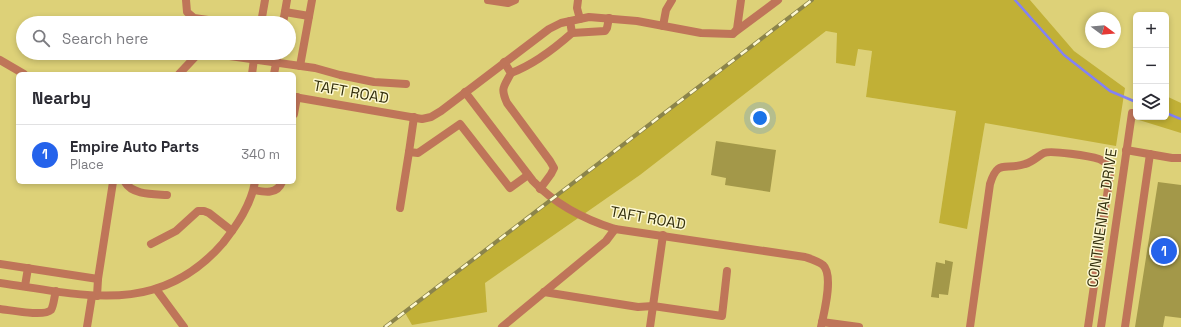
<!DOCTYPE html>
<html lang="en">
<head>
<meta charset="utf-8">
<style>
  :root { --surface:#fff; --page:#f2f2f3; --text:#2b2b33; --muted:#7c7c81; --line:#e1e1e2; --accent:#2563eb }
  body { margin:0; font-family:"Space Grotesk",sans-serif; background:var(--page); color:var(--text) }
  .controls { position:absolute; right:12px; top:12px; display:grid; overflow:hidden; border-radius:6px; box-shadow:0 2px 6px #0003 }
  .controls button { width:36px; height:36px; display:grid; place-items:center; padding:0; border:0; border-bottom:1px solid var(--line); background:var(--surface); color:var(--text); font:20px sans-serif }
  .compass { position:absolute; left:1085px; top:12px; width:36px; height:36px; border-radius:50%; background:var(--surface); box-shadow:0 2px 6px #0003; rotate:106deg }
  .you { position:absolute; left:760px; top:118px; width:14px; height:14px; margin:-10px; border:3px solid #fff; border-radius:50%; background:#1a73e8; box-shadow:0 0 0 6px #1a73e833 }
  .badge { display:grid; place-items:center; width:26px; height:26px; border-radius:50%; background:var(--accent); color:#fff; font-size:13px; font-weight:700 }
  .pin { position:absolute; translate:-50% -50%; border:2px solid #fff; box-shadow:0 1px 4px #0006 }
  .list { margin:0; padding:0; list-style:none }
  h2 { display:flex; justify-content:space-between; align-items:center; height:52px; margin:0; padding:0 16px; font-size:17px }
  h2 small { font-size:13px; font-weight:400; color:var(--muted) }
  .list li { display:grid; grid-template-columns:26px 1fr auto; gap:12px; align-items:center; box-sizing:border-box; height:60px; padding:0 16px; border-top:1px solid var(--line) }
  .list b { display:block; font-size:15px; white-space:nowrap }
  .list p { margin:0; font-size:13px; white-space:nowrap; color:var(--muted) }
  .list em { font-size:13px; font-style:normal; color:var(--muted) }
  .icon { flex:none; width:22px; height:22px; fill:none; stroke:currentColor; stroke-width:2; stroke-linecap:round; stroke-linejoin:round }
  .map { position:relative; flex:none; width:1181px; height:327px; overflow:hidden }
  .search { position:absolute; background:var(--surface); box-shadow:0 2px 6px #0003; left:16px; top:16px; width:280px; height:44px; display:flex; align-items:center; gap:10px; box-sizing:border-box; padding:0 14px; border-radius:22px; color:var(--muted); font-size:15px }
  .panel { position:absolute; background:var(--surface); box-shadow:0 2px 6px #0003; left:16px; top:72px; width:280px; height:112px; border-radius:6px }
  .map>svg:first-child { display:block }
  .built { fill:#ddd178; fill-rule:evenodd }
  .green { fill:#c1b036 }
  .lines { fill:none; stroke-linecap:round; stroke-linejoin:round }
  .stream { stroke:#8381f5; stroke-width:2.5 }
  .building { fill:#a39849 }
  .minor { stroke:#bf7559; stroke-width:8 }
  .rail-casing { stroke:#8b844b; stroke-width:4 }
  .rail { stroke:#fdf8d1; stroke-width:2.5; stroke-dasharray:8; stroke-linecap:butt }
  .labels { text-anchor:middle; stroke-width:3; stroke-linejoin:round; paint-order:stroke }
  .street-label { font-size:15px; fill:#332f0d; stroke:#fdf8d1 }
</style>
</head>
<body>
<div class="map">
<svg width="1181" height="327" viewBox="0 0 1181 327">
  <rect width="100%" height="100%" fill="#e3d888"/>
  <path class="built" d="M0 0H810L405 311 412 325 485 283 640 175 826 31 837 33 858 49 872 51 866 97 956 111 939 223 967 228 985 123 1125 88 1074 51 1030 0H1181V327H0ZM1136 15H1166V117H1136ZM1091 18H1115V42H1091ZM23 23H289V53H23ZM18 74H294V182H18Z"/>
  <g class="green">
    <path d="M810 0H1030L1074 51 1125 88 1116 146 985 123 967 229 939 223 956 111 866 97 872 51 858 49 855 66 836 63 837 33 826 31 640 175 485 283 487 312 412 325 404 311Z"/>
    <path d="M1166 96 1181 103V133L1139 120 1140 117H1166Z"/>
  </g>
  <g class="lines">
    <g class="stream">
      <path d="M1015 0 1064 55 1110 91 1136 102"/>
      <path d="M1166 113 1181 119"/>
    </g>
  </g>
  <g class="building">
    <path d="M716 141 776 150 770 192 725 185 726 178 711 175Z"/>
    <path d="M1158 182 1181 185V318L1165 316 1163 327H1135Z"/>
    <path d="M945 260 953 262 948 295 939 294V298L931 297 936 262 945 264Z"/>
  </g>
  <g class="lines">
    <g class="minor">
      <path d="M186 0 187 12 194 18 229 23"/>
      <path d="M488 0 508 3 515 0"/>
      <path d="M578 0 577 8 580 19"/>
      <path d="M285 12 309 16"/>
      <path d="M261 23 265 0"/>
      <path d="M283 23 287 0"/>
      <path d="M663 26 666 10 672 0"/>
      <path d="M735 32 778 0"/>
      <path d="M572 33 605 31 607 28 609 18"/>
      <path d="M208 53 315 68 340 75 374 82 406 84"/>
      <path d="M0 60 24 74"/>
      <path d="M504 62 511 73C504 87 500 87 507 103L550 161 554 168 551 174 540 189"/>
      <path d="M300 66 312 0"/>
      <path d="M511 73C533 65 555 48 572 33L570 21"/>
      <path d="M179 74 196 56 206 53"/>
      <path d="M252 74 254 59"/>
      <path d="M274 74 278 53"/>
      <path d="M465 92 533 181C556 205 583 219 615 229L805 257C811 259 818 261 823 265 834 275 824 313 821 327"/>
      <path d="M294 97 422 119 431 117 441 111 549 29 561 23 589 17 637 21 701 33 733 34 737 29 741 0"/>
      <path d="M294 114 297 97"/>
      <path d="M414 117 409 152 418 153 460 124 510 188 528 175"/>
      <path d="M1126 150 1172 158H1181"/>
      <path d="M125 182C132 195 154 194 167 195"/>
      <path d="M254 190C264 192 277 195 282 182"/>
      <path d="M400 208 409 152"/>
      <path d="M151 244 176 231 198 211H204L209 213 232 231"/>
      <path d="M0 264 98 279"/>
      <path d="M0 283C84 295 159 317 223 243 237 225 251 205 255 182"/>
      <path d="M25 286 28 268"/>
      <path d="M156 289 184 327"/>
      <path d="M544 292 638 307 653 306 722 316 727 271"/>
      <path d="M97 296 98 279 113 182"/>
      <path d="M0 309C10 310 44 317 51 310 54 305 54 297 56 291"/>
      <path d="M822 322 859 327"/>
      <path d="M87 327 92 296"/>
      <path d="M502 327 606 241 615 229"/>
      <path d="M650 327 663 235"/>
      <path d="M970 327 990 184C998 158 1005 171 1025 164 1033 162 1038 156 1044 153 1051 150 1090 156 1099 159 1102 160 1106 163 1109 165L1110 175 1088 327"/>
      <path d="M1101 327 1132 113"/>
      <path d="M1125 327 1150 154"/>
    </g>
    <g class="rail-casing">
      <path id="rail" d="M385 327 812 0"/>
    </g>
    <use href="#rail" class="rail"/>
  </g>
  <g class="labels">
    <g class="street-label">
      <text transform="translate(351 92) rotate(10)" y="5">TAFT ROAD</text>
      <text transform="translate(648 218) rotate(10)" y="5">TAFT ROAD</text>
      <text transform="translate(1102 218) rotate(-82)" y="5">CONTINENTAL DRIVE</text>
    </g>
  </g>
</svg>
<div class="controls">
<button>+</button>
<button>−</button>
<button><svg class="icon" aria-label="layers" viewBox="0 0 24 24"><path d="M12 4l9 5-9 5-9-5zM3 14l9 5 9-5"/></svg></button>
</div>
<svg class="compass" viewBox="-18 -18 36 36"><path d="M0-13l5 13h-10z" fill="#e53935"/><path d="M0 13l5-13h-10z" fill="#7c7c81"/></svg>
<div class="you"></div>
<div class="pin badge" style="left:1164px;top:251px">1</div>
<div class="search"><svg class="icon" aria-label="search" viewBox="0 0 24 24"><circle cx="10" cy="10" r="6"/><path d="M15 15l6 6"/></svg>Search here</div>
<section class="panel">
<h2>Nearby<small></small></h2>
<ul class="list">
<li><span class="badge">1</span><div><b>Empire Auto Parts</b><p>Place</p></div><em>340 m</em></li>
</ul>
</section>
</div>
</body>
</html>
